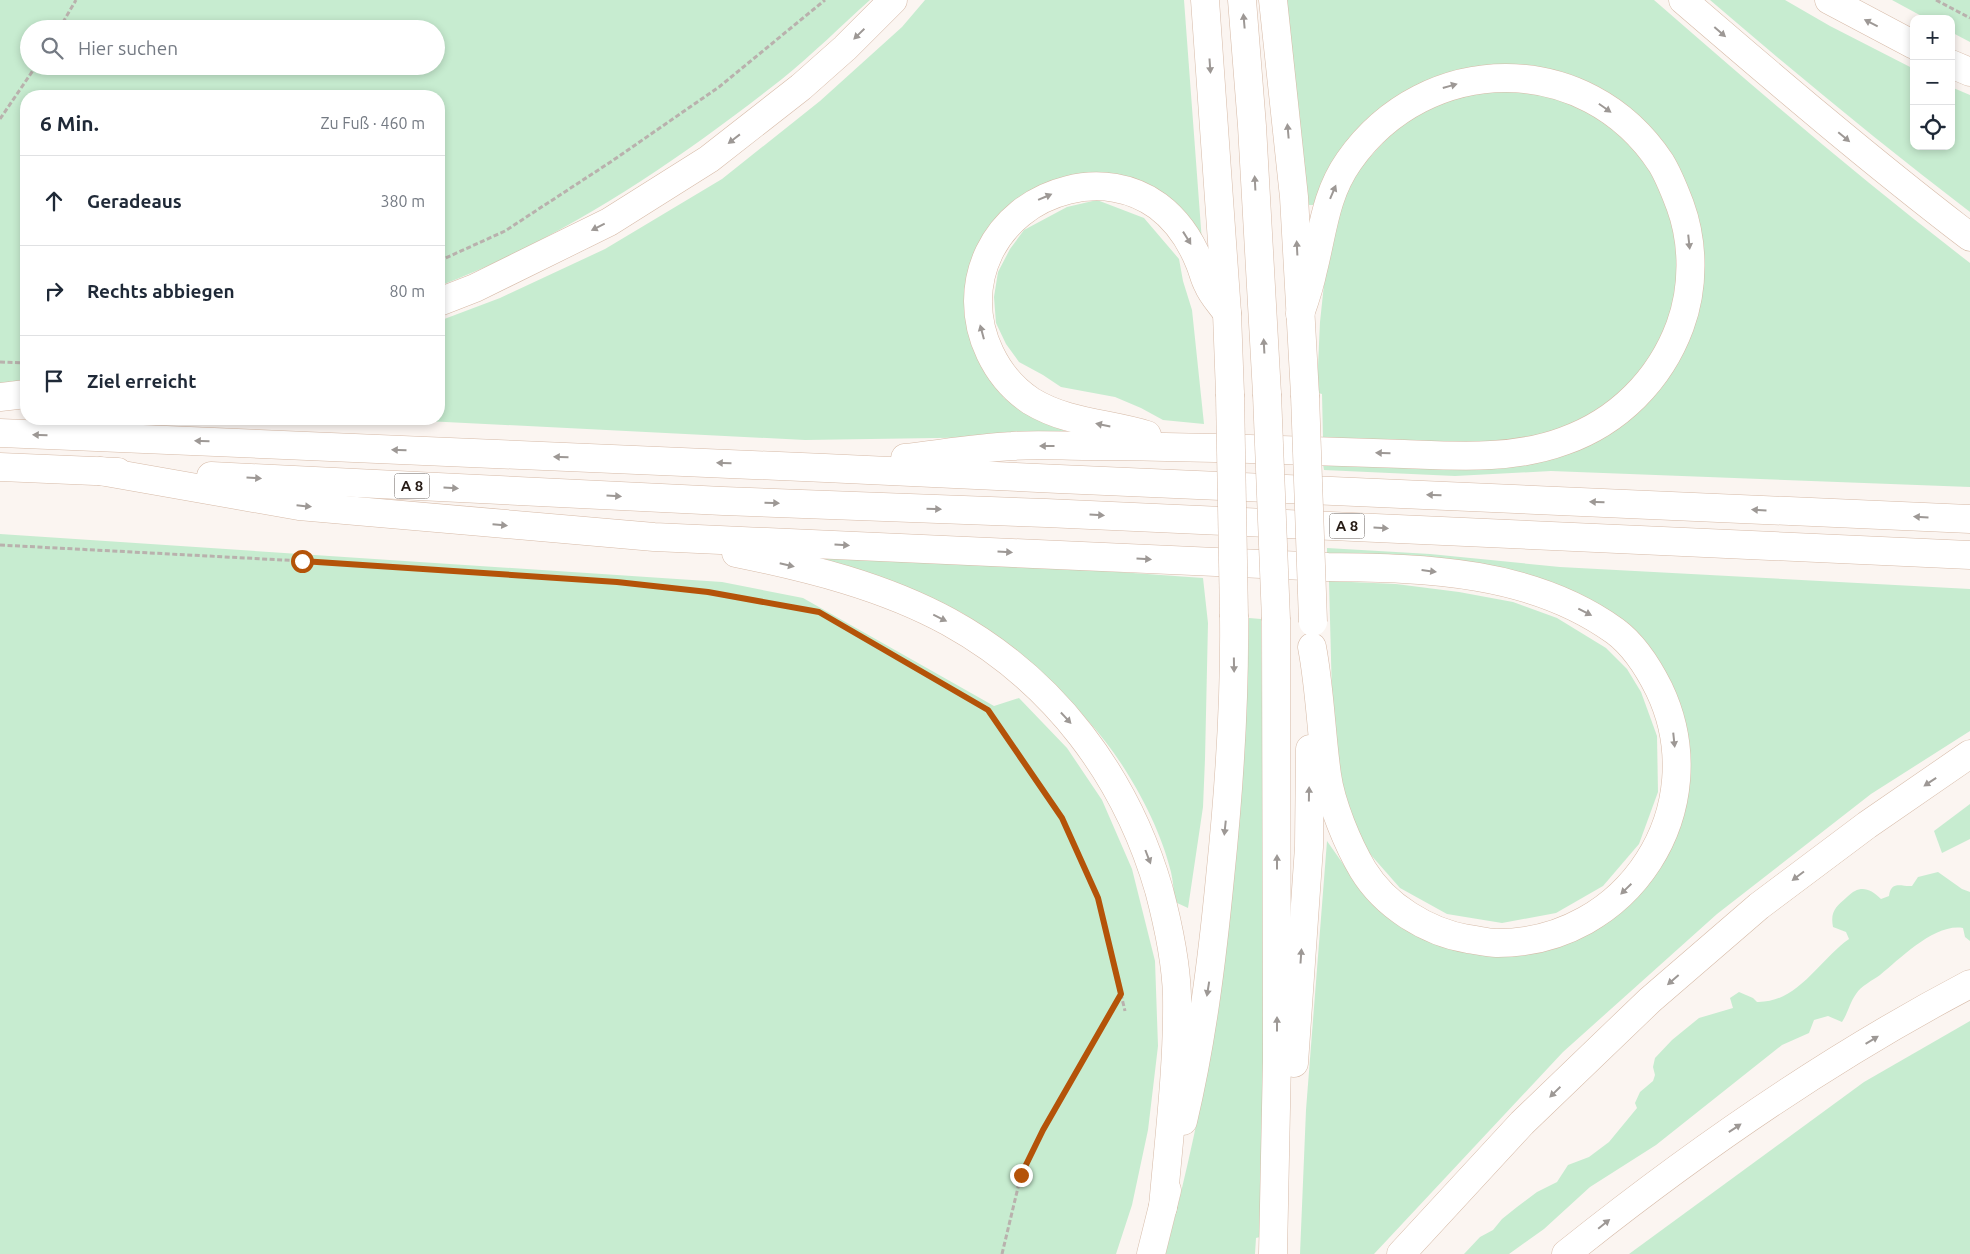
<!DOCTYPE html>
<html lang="de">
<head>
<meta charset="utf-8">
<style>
  :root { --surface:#fff; --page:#f2f2f3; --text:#1f2937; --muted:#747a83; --line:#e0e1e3 }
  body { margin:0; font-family:Ubuntu,sans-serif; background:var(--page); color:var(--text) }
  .controls { position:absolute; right:15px; top:15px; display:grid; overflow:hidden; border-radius:10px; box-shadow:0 2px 8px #0003 }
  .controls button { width:45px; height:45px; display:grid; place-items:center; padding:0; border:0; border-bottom:1px solid var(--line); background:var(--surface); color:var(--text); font:25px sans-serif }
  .stop { position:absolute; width:15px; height:15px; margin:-11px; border:4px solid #b45309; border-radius:50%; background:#fff }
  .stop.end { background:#b45309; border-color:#fff; box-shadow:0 1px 5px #0008 }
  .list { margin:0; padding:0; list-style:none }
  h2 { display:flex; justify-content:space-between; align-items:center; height:65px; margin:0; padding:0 20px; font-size:21px }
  h2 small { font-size:16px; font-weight:400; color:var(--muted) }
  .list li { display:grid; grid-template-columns:32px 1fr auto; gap:15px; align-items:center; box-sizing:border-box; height:90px; padding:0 20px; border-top:1px solid var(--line) }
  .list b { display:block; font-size:19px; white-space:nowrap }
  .list em { font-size:16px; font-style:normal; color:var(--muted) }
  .icon { flex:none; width:28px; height:28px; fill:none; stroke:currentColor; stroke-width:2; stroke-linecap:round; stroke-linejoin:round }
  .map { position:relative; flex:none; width:1970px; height:1254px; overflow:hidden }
  .search { position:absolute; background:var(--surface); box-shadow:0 2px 8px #0003; left:20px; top:20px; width:425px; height:55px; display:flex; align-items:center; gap:12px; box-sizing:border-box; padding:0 18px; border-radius:28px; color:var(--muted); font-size:19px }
  .panel { position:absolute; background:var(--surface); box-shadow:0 2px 8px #0003; left:20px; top:90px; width:425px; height:335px; border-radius:20px }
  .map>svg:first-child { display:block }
  .green { fill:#c7ecd0; fill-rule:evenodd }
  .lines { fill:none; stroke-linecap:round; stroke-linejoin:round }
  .highway-casing { stroke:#d6baa7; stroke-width:29 }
  .path { stroke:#b9b1ad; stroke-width:3; stroke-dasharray:5 2.5; stroke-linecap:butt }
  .highway { stroke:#fff; stroke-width:28 }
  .highway-bridge-casing { stroke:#d6baa7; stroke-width:29; stroke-linecap:butt }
  .highway-bridge { stroke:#fff; stroke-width:28 }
  .oneway { fill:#9d9895 }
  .route { stroke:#b45309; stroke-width:6 }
  .labels { text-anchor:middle; stroke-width:5; stroke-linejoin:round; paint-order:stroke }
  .shield { fill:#fff; stroke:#665f5a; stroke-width:1 }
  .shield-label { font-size:15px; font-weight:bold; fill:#251a14 }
</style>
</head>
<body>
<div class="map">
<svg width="1970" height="1254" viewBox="0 0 1970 1254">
  <rect width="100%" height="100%" fill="#fbf5f1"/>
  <g class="green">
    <path d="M0 0H870C841 26 813 54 782 79 678 161 563 239 439 286V96H26V385L0 388ZM29 29H436V66H29Z"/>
    <path d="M925 0H1184L1202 242 1129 182 993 226 989 373 1004 398 1043 419 1063 425 1064 436 805 440 386 419H439V321L500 298 605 249 722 179 820 101 902 27Z"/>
    <path d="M1284 0H1654C1757 90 1861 179 1970 263V487L1551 471 1455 476 1324 470 1323 464 1429 469 1629 420 1651 399 1663 384 1692 327 1665 147 1632 111 1620 102 1603 91 1573 77 1531 67 1492 65 1457 70 1436 77 1418 85 1390 101 1364 124 1338 154 1315 202 1313 205H1309L1307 203Z"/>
    <path d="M1710 0H1785L1830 26 1914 69V146H1951V87L1970 95V212C1881 144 1795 73 1710 0Z"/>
    <path d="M1892 0H1970V42L1951 32V19H1927Z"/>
    <path d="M1491 91C1522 93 1554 93 1583 109 1717 183 1706 373 1563 428 1517 446 1469 444 1421 442 1388 441 1356 440 1323 439L1322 394 1318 393 1317 388 1320 322 1327 256 1345 193 1359 169 1394 131 1414 116 1460 96Z"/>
    <path d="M1097 200 1144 218 1179 259 1183 281 1192 310 1204 424 1163 420 1141 408 1115 397 1061 387 1043 375 1019 362 1006 344 996 323 994 297 998 272 1010 249 1024 230 1067 207Z"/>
    <path d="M0 534 722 582 803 598 994 706 1019 698 1067 748 1102 800 1132 869 1155 961 1158 1046 1148 1130 1132 1205 1116 1254H0Z"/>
    <path d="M1327 548 1430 554 1560 567 1970 589V731L1871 794 1717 914 1563 1052 1374 1254H1300L1306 1110 1327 841 1353 878 1408 930 1584 932 1685 787 1617 622 1327 555Z"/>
    <path d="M799 556 1021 565 1203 578 1208 623 1205 759 1203 807 1188 908 1175 902C1174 892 1173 881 1171 872 1159 822 1124 760 1089 722 1079 710 1068 700 1057 689 1026 659 995 633 959 611L954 616Z"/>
    <path d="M1329 581 1396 584 1459 592 1513 602 1557 618 1606 648 1627 669 1641 692 1657 736 1658 792 1639 844 1603 886 1556 913 1502 923 1447 914 1400 888 1363 846 1343 795 1333 735Z"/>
    <path d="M1249 618 1261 619 1265 965 1260 1237 1256 1238 1255 1254H1165C1222 1048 1245 831 1249 618Z"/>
    <path d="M1970 804V839L1942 853 1934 831Z"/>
    <path d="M1938 872 1962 889 1970 892V941L1965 937 1963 928C1935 923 1901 958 1880 975 1873 980 1861 986 1856 994 1850 1002 1848 1013 1842 1022L1828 1016 1814 1020 1809 1033 1782 1045 1656 1145 1590 1187 1544 1229 1509 1254H1464L1480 1237 1493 1230 1502 1219 1517 1207 1537 1192 1557 1182 1568 1165 1589 1157 1609 1142 1637 1108 1635 1103 1640 1092 1653 1081 1655 1075 1653 1067 1655 1058 1672 1040 1699 1018 1733 1008 1730 998 1739 992 1753 998 1757 1002C1798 1003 1819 960 1849 939L1846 932 1833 927C1830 911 1836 907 1847 897 1859 885 1869 887 1881 899L1889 896C1891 880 1902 887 1912 886L1918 877Z"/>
    <path d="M1970 1021V1254H1629L1864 1082Z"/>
  </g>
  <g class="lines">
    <g class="highway-casing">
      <g id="highway">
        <path d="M1205 0 1227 313 1230 394"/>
        <path d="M1242 0 1252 126 1267 394"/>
        <path d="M1273 0 1294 197 1305 395"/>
        <path d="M1683 0C1777 81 1872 162 1970 237"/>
        <path d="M1829 0 1914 45"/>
        <path d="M1951 64 1970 72"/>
        <path d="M439 302 475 288 609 222 709 159 801 87 845 48 893 0"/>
        <path d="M0 397 26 394"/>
        <path d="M0 433 825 468 1059 479 1970 519"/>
        <path d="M1147 435C1108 423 1067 423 1031 401 1013 389 999 372 990 353 957 284 995 208 1068 190 1099 182 1132 187 1158 206 1178 221 1191 241 1200 264 1203 271 1204 278 1208 285 1212 295 1221 304 1227 313"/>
        <path d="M905 458C940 454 976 448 1012 446 1037 444 1063 446 1088 446 1153 446 1217 448 1281 450 1322 451 1363 453 1404 454 1457 456 1513 460 1564 441 1618 422 1660 380 1680 326 1694 288 1694 243 1680 205 1675 192 1669 176 1661 163 1586 49 1426 51 1349 161 1325 195 1323 231 1313 270 1310 285 1305 300 1300 314"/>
        <path d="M0 467 118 472"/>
        <path d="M100 471 299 506 654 537 1328 567C1427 568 1532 571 1615 631 1634 645 1649 669 1659 689 1716 808 1628 944 1496 943 1487 943 1477 940 1468 939 1427 932 1385 906 1363 870 1348 845 1331 804 1327 775 1321 732 1320 689 1312 647"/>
        <path d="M211 476 723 501 1046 513 1970 555"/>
        <path d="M736 553C809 568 883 586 949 622 1054 680 1126 776 1159 890 1168 924 1176 961 1177 996 1178 1066 1169 1137 1163 1207"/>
        <path d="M1294 1063 1309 847 1310 749"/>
        <path d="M1183 1121C1202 1041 1212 960 1220 878 1229 791 1235 704 1234 617"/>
        <path d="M1151 1254 1167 1190"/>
        <path d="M1273 1254 1277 1059 1276 620"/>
        <path d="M1401 1254 1522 1123 1650 1000 1759 906 1867 825 1970 754"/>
        <path d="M1566 1254C1692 1153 1827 1059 1970 984"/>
      </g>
    </g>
    <g class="path">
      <path d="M1936 0 1970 18"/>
      <path d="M59 29 76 0"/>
      <path d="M0 119 36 66"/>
      <path d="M439 261 505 231 612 161 719 87 825 0"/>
      <path d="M0 362 26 363"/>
      <path d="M0 545 302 561 617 582 709 592 819 612 988 710 1062 818 1098 898 1125 1011"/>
      <path d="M1002 1254 1021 1175 1043 1130 1121 995"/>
    </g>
    <use href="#highway" class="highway"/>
    <g class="highway-bridge-casing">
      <g id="highway-bridge">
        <path d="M1230 394 1234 617"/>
        <path d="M1267 394 1276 620"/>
        <path d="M1305 395 1313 622"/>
      </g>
    </g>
    <use href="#highway-bridge" class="highway-bridge"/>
  </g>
  <defs><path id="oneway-solid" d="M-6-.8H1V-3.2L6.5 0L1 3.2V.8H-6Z" transform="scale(1.25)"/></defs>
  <g class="oneway">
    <use href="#oneway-solid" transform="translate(1244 21) rotate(-95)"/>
    <use href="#oneway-solid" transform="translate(1871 23) rotate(-153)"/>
    <use href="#oneway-solid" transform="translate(1720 32) rotate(41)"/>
    <use href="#oneway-solid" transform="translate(859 34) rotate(136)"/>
    <use href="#oneway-solid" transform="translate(1210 66) rotate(86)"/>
    <use href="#oneway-solid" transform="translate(1450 86) rotate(-16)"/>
    <use href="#oneway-solid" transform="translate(1605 108) rotate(35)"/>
    <use href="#oneway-solid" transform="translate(1288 131) rotate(-95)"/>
    <use href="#oneway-solid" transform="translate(1844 137) rotate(40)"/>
    <use href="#oneway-solid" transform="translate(734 139) rotate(142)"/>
    <use href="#oneway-solid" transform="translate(1255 183) rotate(-93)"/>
    <use href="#oneway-solid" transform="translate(1333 192) rotate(-67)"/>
    <use href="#oneway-solid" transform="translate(1045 197) rotate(-23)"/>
    <use href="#oneway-solid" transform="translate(598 227) rotate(153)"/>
    <use href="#oneway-solid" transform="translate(1187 238) rotate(58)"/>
    <use href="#oneway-solid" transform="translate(1689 242) rotate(84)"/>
    <use href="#oneway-solid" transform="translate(1297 248) rotate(-93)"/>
    <use href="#oneway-solid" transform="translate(982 332) rotate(-105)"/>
    <use href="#oneway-solid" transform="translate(1264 346) rotate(-93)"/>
    <use href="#oneway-solid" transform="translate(1103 425) rotate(-168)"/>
    <use href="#oneway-solid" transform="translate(40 435) rotate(-178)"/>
    <use href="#oneway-solid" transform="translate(202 441) rotate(-178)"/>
    <use href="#oneway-solid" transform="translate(1047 446) rotate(-180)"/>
    <use href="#oneway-solid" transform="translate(399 450) rotate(-178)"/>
    <use href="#oneway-solid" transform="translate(1383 453) rotate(-178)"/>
    <use href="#oneway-solid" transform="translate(561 457) rotate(-178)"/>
    <use href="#oneway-solid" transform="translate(724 463) rotate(-178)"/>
    <use href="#oneway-solid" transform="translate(254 478) rotate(3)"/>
    <use href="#oneway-solid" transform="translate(451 488) rotate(3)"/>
    <use href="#oneway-solid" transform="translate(1434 495) rotate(-178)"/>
    <use href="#oneway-solid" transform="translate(614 496) rotate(3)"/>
    <use href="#oneway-solid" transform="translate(1597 502) rotate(-178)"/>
    <use href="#oneway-solid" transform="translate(772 503) rotate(2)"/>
    <use href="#oneway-solid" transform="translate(304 506) rotate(6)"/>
    <use href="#oneway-solid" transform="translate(934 509) rotate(2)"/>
    <use href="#oneway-solid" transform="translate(1759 510) rotate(-177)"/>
    <use href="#oneway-solid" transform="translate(1097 515) rotate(3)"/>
    <use href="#oneway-solid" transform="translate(1921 517) rotate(-177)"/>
    <use href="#oneway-solid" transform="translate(500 525) rotate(5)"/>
    <use href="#oneway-solid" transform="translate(1381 528) rotate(3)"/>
    <use href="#oneway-solid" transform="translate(842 545) rotate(3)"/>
    <use href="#oneway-solid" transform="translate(1005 552) rotate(3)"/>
    <use href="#oneway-solid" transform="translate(1144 559) rotate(3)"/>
    <use href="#oneway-solid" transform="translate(787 565) rotate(13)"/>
    <use href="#oneway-solid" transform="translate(1429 571) rotate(7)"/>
    <use href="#oneway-solid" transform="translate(1585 612) rotate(27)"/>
    <use href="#oneway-solid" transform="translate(940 618) rotate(26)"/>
    <use href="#oneway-solid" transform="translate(1234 665) rotate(89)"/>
    <use href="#oneway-solid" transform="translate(1066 718) rotate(47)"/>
    <use href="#oneway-solid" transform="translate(1674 740) rotate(84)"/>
    <use href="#oneway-solid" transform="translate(1930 782) rotate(146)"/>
    <use href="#oneway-solid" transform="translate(1309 794) rotate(-89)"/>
    <use href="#oneway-solid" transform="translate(1225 828) rotate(96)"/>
    <use href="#oneway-solid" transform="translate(1148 857) rotate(69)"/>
    <use href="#oneway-solid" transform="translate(1277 862) rotate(-90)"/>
    <use href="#oneway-solid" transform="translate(1798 876) rotate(143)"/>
    <use href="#oneway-solid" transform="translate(1626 889) rotate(136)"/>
    <use href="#oneway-solid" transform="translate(1301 956) rotate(-86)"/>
    <use href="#oneway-solid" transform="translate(1673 980) rotate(139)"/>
    <use href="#oneway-solid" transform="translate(1208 989) rotate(99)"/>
    <use href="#oneway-solid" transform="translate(1277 1024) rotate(-90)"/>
    <use href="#oneway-solid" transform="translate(1872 1040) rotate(-31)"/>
    <use href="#oneway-solid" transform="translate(1555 1092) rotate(136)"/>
    <use href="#oneway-solid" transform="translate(1735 1128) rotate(-34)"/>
    <use href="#oneway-solid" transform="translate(1604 1224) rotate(-39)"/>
  </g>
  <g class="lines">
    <path class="route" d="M302 561 617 582 708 592 819 612 988 710 1062 818 1098 898 1121 994 1043 1130 1021 1175"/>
  </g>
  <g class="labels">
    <g class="shield">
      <rect x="394.5" y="473.5" width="35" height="25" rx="4"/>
      <rect x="1329.5" y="513.5" width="35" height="25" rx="4"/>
    </g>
    <g class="shield-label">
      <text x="412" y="491">A 8</text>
      <text x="1347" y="531">A 8</text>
    </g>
  </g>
</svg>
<div class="controls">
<button>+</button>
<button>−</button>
<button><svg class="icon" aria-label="locate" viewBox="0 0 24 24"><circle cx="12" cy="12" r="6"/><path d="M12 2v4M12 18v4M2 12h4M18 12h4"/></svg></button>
</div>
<div class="stop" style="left:302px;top:561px"></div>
<div class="stop end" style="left:1021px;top:1175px"></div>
<div class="search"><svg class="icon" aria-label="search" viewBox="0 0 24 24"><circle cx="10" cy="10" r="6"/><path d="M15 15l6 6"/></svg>Hier suchen</div>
<section class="panel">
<h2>6 Min.<small>Zu Fuß · 460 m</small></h2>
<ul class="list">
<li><svg class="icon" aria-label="ahead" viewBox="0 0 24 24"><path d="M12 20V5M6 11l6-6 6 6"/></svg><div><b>Geradeaus</b></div><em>380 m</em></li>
<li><svg class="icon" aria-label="right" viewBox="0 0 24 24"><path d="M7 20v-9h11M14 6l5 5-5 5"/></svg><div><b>Rechts abbiegen</b></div><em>80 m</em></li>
<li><svg class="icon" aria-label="arrive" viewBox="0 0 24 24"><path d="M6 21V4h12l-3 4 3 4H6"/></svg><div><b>Ziel erreicht</b></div></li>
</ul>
</section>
</div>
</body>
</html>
